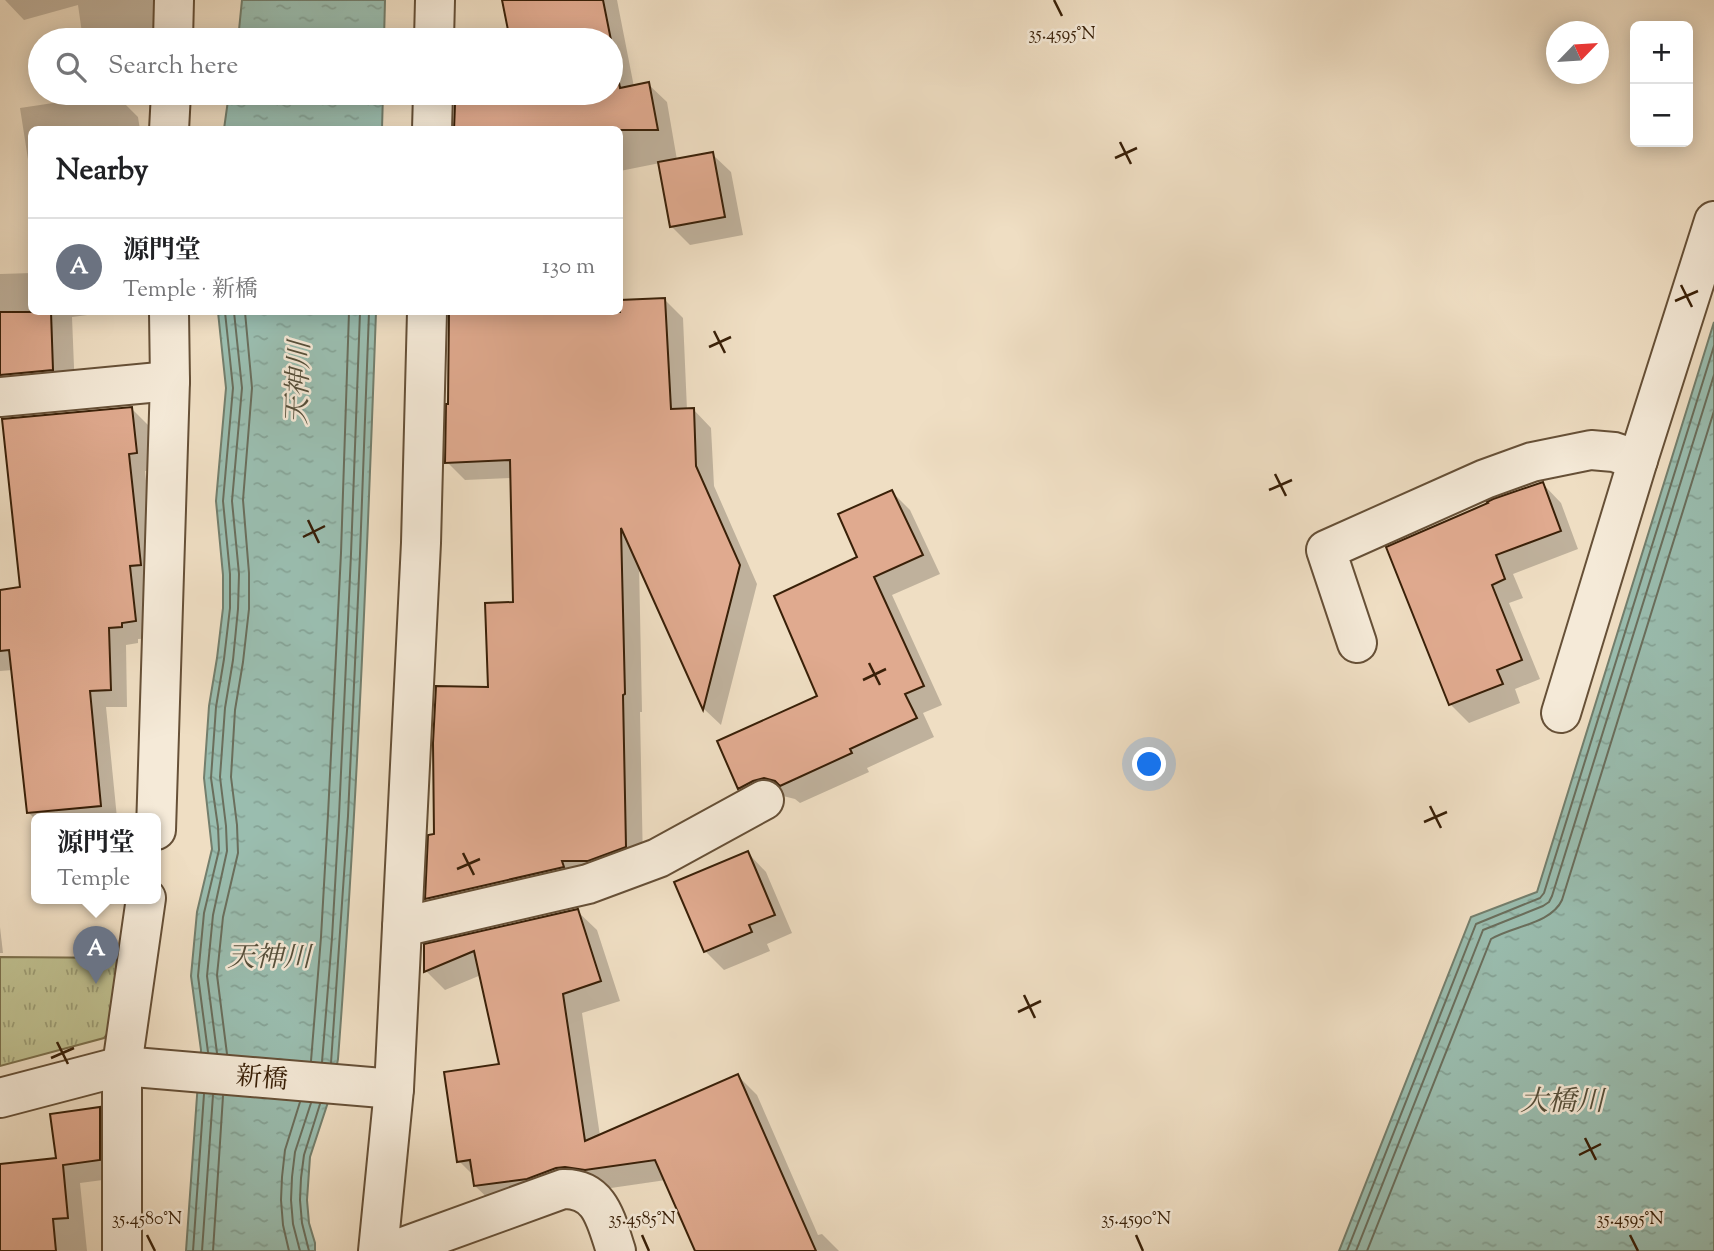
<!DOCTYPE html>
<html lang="en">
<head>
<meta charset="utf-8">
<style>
  :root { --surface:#fff; --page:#f2f2f2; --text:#202124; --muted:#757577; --line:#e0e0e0; --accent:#7c3aed }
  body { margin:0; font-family:"Sorts Mill Goudy","Noto Serif JP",serif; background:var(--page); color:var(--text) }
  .controls { position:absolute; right:21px; top:21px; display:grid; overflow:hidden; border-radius:10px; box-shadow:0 4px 18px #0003 }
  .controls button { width:63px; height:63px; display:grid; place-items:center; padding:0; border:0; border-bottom:2px solid var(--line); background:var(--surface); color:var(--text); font:35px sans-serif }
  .compass { position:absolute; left:1546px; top:21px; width:63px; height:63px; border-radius:50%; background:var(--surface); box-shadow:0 4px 18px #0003; rotate:65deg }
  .you { position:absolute; left:1150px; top:765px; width:24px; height:24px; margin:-18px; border:5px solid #fff; border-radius:50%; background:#1a73e8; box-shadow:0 0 0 10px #1a73e833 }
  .badge { display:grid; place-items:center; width:46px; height:46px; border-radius:50%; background:var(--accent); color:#fff; font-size:23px; font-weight:700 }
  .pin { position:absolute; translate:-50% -58px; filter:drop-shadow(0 2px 4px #0008) }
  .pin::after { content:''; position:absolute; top:37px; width:24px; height:21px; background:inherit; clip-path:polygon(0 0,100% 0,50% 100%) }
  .popup { position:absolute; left:31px; top:813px; width:130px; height:91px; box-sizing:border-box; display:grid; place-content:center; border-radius:10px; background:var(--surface); filter:drop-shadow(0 2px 5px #0005); font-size:23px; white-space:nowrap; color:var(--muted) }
  .popup b { font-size:26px; color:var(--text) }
  .popup::after { content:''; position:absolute; left:50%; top:100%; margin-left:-14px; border:14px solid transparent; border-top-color:var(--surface) }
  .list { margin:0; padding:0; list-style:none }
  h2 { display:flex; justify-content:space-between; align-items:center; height:91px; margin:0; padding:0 28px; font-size:30px }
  h2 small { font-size:23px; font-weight:400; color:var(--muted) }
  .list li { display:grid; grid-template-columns:46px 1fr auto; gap:21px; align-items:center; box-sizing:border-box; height:98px; padding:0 28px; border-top:2px solid var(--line) }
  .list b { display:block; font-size:26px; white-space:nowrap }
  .list p { margin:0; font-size:23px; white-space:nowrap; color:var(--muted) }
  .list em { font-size:23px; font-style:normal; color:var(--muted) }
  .icon { flex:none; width:38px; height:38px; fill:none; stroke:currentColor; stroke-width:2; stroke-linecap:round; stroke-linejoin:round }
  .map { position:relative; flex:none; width:1714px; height:1251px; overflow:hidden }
  .search { position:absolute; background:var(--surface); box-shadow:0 4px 18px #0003; left:28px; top:28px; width:595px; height:77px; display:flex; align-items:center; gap:18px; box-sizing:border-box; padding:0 24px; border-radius:38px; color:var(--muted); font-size:26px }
  .panel { position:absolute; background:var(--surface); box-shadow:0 4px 18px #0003; left:28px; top:126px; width:595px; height:189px; border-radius:10px }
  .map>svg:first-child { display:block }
  .park { fill:url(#park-tufts); stroke:#7c704c; stroke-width:2 }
  .water { fill:url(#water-ripples); stroke:#737e6c; stroke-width:2 }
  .shadow { fill:#0003 }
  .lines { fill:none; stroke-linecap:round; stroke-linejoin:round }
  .shore { stroke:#6a6e5c; stroke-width:2 }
  .building { fill:#e0aa8f; stroke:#392008; stroke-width:2 }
  .minor-casing { stroke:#665037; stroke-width:42 }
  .minor { stroke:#f5ead8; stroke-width:38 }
  .ticks { fill:none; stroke:#392008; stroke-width:2.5 }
  .labels { text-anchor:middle; stroke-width:5; stroke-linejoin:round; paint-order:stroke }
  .street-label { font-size:26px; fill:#392008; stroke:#f5ead8 }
  .water-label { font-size:28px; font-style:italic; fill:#564f3a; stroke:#f5ead8 }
  .ticks-label { font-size:18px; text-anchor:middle; fill:#392008; stroke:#f5ead8; stroke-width:5; stroke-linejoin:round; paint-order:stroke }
</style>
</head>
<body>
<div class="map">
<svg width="1714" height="1251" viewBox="0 0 1714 1251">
  <defs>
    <pattern id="park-tufts" width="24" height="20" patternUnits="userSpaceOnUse" patternTransform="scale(1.75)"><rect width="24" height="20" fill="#bfc090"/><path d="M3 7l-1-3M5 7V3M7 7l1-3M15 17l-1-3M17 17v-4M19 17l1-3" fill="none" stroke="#9c9c74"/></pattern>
    <pattern id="water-ripples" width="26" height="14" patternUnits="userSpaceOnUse" patternTransform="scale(1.75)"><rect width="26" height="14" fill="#9abdaf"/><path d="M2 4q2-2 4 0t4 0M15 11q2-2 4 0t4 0" fill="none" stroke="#85a295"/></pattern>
  </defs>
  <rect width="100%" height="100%" fill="#efdec3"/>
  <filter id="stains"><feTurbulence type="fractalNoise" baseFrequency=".00286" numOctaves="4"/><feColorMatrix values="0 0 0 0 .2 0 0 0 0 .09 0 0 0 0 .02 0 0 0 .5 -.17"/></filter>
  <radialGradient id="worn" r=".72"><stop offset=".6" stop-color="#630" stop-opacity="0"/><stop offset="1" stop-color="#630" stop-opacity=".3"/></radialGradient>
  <path class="park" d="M0 957 128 958 119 1020 104 1038 0 1066Z"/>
  <g class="water">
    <path d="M242 0H385L384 40H238Z"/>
    <path d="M229 93H383L382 129H224Z"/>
    <path d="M218 312H376C367 561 357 810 338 1059L332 1090 310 1157 307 1200 309 1223 315 1243V1251H186L198 1082 201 1050 191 976 197 912 212 849 204 778 209 706 217 658 223 608V575L216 501 226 388Z"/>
    <path d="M1714 322V1251H1339L1471 917 1537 892Z"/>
  </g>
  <g class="shadow">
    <path d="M5 0H169L163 40H83L78 5 24 20Z"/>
    <path d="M504 0H617L634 87 648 84 667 102 677 160 712 154 731 172 743 235 690 245 671 226 660 163 620 171V130L457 105 521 93H611V40H512Z"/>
    <path d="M96 93H170L171 98 125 104 138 117 140 130H32V185L20 108 100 96Z"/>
    <path d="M32 273V312H110L72 317 75 392 0 407V274Z"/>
    <path d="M665 300 683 318 687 410 693 409 711 428 714 486 757 584 721 725 704 709 639 564 642 712H640L643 865 445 917 427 898 436 836 490 689 515 603 512 478 465 480 447 462 450 406V312H620V302Z"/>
    <path d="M131 408 149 426 153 470 145 471 157 582 152 638 138 639V643L126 645 127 707H106L117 818H36V820L28 812 13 670 0 671V590L22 588Z"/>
    <path d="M1543 484 1561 503 1578 549 1513 574 1523 598 1509 603 1540 679 1515 689 1520 703 1469 723 1450 704 1388 548Z"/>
    <path d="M892 492 910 510 940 574 892 595 942 705 923 713 934 737 867 768 869 772 800 803 795 799 783 796 772 799 758 807 740 788 719 742 820 697 860 558Z"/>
    <path d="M748 853 766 872 792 933 767 944 770 951 724 970 705 951Z"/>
    <path d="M577 911 597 930 620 1001 582 1013 600 1136 738 1076 757 1095 818 1235 822 1234 839 1251H697L666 1180 495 1205 475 1186 474 1176 459 1161 501 1065 481 975 445 990 426 971V946Z"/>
    <path d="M0 927 3 953H0Z"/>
    <path d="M99 1109 118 1127V1178L80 1183 87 1251H0V1166L58 1160Z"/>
  </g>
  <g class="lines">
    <g class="shore">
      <path d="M208 1052 198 976 204 913 219 850 218 827 211 778 216 707 224 659 230 608V574L223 501 233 388 225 312"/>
      <path d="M217 1053 207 976 213 915 227 851 226 826 220 777 225 708 233 660 238 609 239 574 232 501 242 388 234 312"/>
      <path d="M227 1054 217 975 223 917 238 853 237 825 231 777 235 710 243 662 249 609V573L243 500 252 388 245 312"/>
      <path d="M311 1061 321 937 328 815 341 553 349 312"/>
      <path d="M322 1062 332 938 339 816 351 554 360 312"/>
      <path d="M331 1063 348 816 360 554 369 312"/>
      <path d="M193 1251 204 1094"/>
      <path d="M202 1251 213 1095"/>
      <path d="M213 1251 223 1096"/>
      <path d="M289 1251 283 1225 281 1200 282 1177 285 1150 300 1102"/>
      <path d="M300 1251 293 1224 291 1200 292 1177 295 1152 311 1103"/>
      <path d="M309 1251 302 1223 300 1200 301 1178 304 1155 320 1104"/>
      <path d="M1347 1251 1476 924 1540 898 1544 893 1714 346"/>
      <path d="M1356 1251 1483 930 1543 906 1549 902 1552 896 1714 375"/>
      <path d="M1367 1251 1491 939C1512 926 1551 924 1562 900L1714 411"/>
    </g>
  </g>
  <g class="building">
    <path d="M502 0H603L611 40H510Z"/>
    <path d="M611 40 620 88 649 82 658 130H454L455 104 512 93H611Z"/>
    <path d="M713 152 725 217 670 227 658 162Z"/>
    <path d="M665 298 671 409 694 408 696 466 740 565 703 710 621 528 625 694 623 695 626 847 588 861H562L564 867 425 899 428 835 434 834 433 743 436 686 488 687 485 603 513 602 510 460 445 463 446 404H448L449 312H620V300Z"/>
    <path d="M0 312H51L53 370 0 375Z"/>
    <path d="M132 407 137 453 129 454 141 565 130 566 136 621 122 623V627L109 628 111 690 90 691 101 806 27 813 9 650 0 651V590L20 587 2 419Z"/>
    <path d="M1543 482 1561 531 1496 555 1505 579 1492 585 1522 660 1497 670 1503 684 1449 705 1386 547 1488 503 1487 502 1493 499Z"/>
    <path d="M892 490 923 555 874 577 924 686 905 694 917 718 850 749 852 753 780 786 775 781 764 778 753 781 738 789 717 741 817 696 774 596 857 557 838 514Z"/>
    <path d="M748 851 775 915 749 925 752 932 704 952 674 882Z"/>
    <path d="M578 909 601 981 563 994 585 1141 738 1074 816 1251H695L655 1160 585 1170 565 1167 556 1168 527 1179 474 1186 470 1160 457 1162 444 1072 499 1064 474 951 424 972V944Z"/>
    <path d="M100 1107V1160L63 1165 68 1218 53 1219 56 1251H0V1164L56 1158 50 1114Z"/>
  </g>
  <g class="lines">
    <g class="minor-casing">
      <g id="minor">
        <path d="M173 40 174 0"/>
        <path d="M434 40 435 0"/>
        <path d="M169 130 171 93"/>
        <path d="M432 130 433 93"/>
        <path d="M0 397 170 381"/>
        <path d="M1357 643 1326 550 1485 479 1532 462 1591 450 1614 452 1638 460"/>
        <path d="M1561 713 1638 460 1714 221"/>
        <path d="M156 830 170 381 169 312"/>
        <path d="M402 927 588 884 658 858 764 800"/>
        <path d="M0 1098 122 1066 394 1089"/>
        <path d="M122 1251V1066L146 898"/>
        <path d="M378 1251 394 1089 402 927 421 543 427 312"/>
        <path d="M392 1251 563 1189C601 1188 606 1221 616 1251"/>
      </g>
    </g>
    <use href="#minor" class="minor"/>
  </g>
  <path class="ticks" d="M1054 0 1062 16M1120 142 1131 164M1115 158 1137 148M1681 285 1692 307M1675 301 1698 291M714 331 725 353M709 347 731 337M1275 474 1286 496M1269 490 1292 480M308 520 319 543M303 537 325 526M869 663 880 685M863 680 886 669M1430 806 1441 828M1424 822 1447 812M463 853 474 875M457 869 480 859M1024 995 1035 1018M1018 1012 1041 1001M57 1042 68 1064M51 1058 74 1048M1585 1138 1596 1160M1579 1155 1601 1144M147 1235 155 1251M642 1235 649 1251M1136 1235 1143 1251M1630 1235 1638 1251"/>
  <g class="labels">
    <g class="street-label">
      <text transform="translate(262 1077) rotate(5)" y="9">新橋</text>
    </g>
    <g class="water-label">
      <text transform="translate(297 383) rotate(-88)" y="10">天神川</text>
      <text x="269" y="966">天神川</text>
      <text x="1562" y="1110">大橋川</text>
    </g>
  </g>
  <g class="ticks-label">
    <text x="1062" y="39">35.4595°N</text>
    <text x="147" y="1224">35.4580°N</text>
    <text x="642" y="1224">35.4585°N</text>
    <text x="1136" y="1224">35.4590°N</text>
    <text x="1630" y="1224">35.4595°N</text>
  </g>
  <rect width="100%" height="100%" filter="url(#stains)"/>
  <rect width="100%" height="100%" fill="url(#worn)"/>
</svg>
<div class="controls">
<button>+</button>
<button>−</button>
</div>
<svg class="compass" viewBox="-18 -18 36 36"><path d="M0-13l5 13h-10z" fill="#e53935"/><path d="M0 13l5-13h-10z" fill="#757577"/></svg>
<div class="you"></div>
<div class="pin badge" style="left:96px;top:984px;background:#6b7280">A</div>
<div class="popup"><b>源門堂</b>Temple</div>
<div class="search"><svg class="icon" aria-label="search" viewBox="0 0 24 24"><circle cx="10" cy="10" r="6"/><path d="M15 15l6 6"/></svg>Search here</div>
<section class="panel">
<h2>Nearby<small></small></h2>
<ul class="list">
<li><span class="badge" style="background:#6b7280">A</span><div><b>源門堂</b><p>Temple · 新橋</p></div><em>130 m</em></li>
</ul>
</section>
</div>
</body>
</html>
